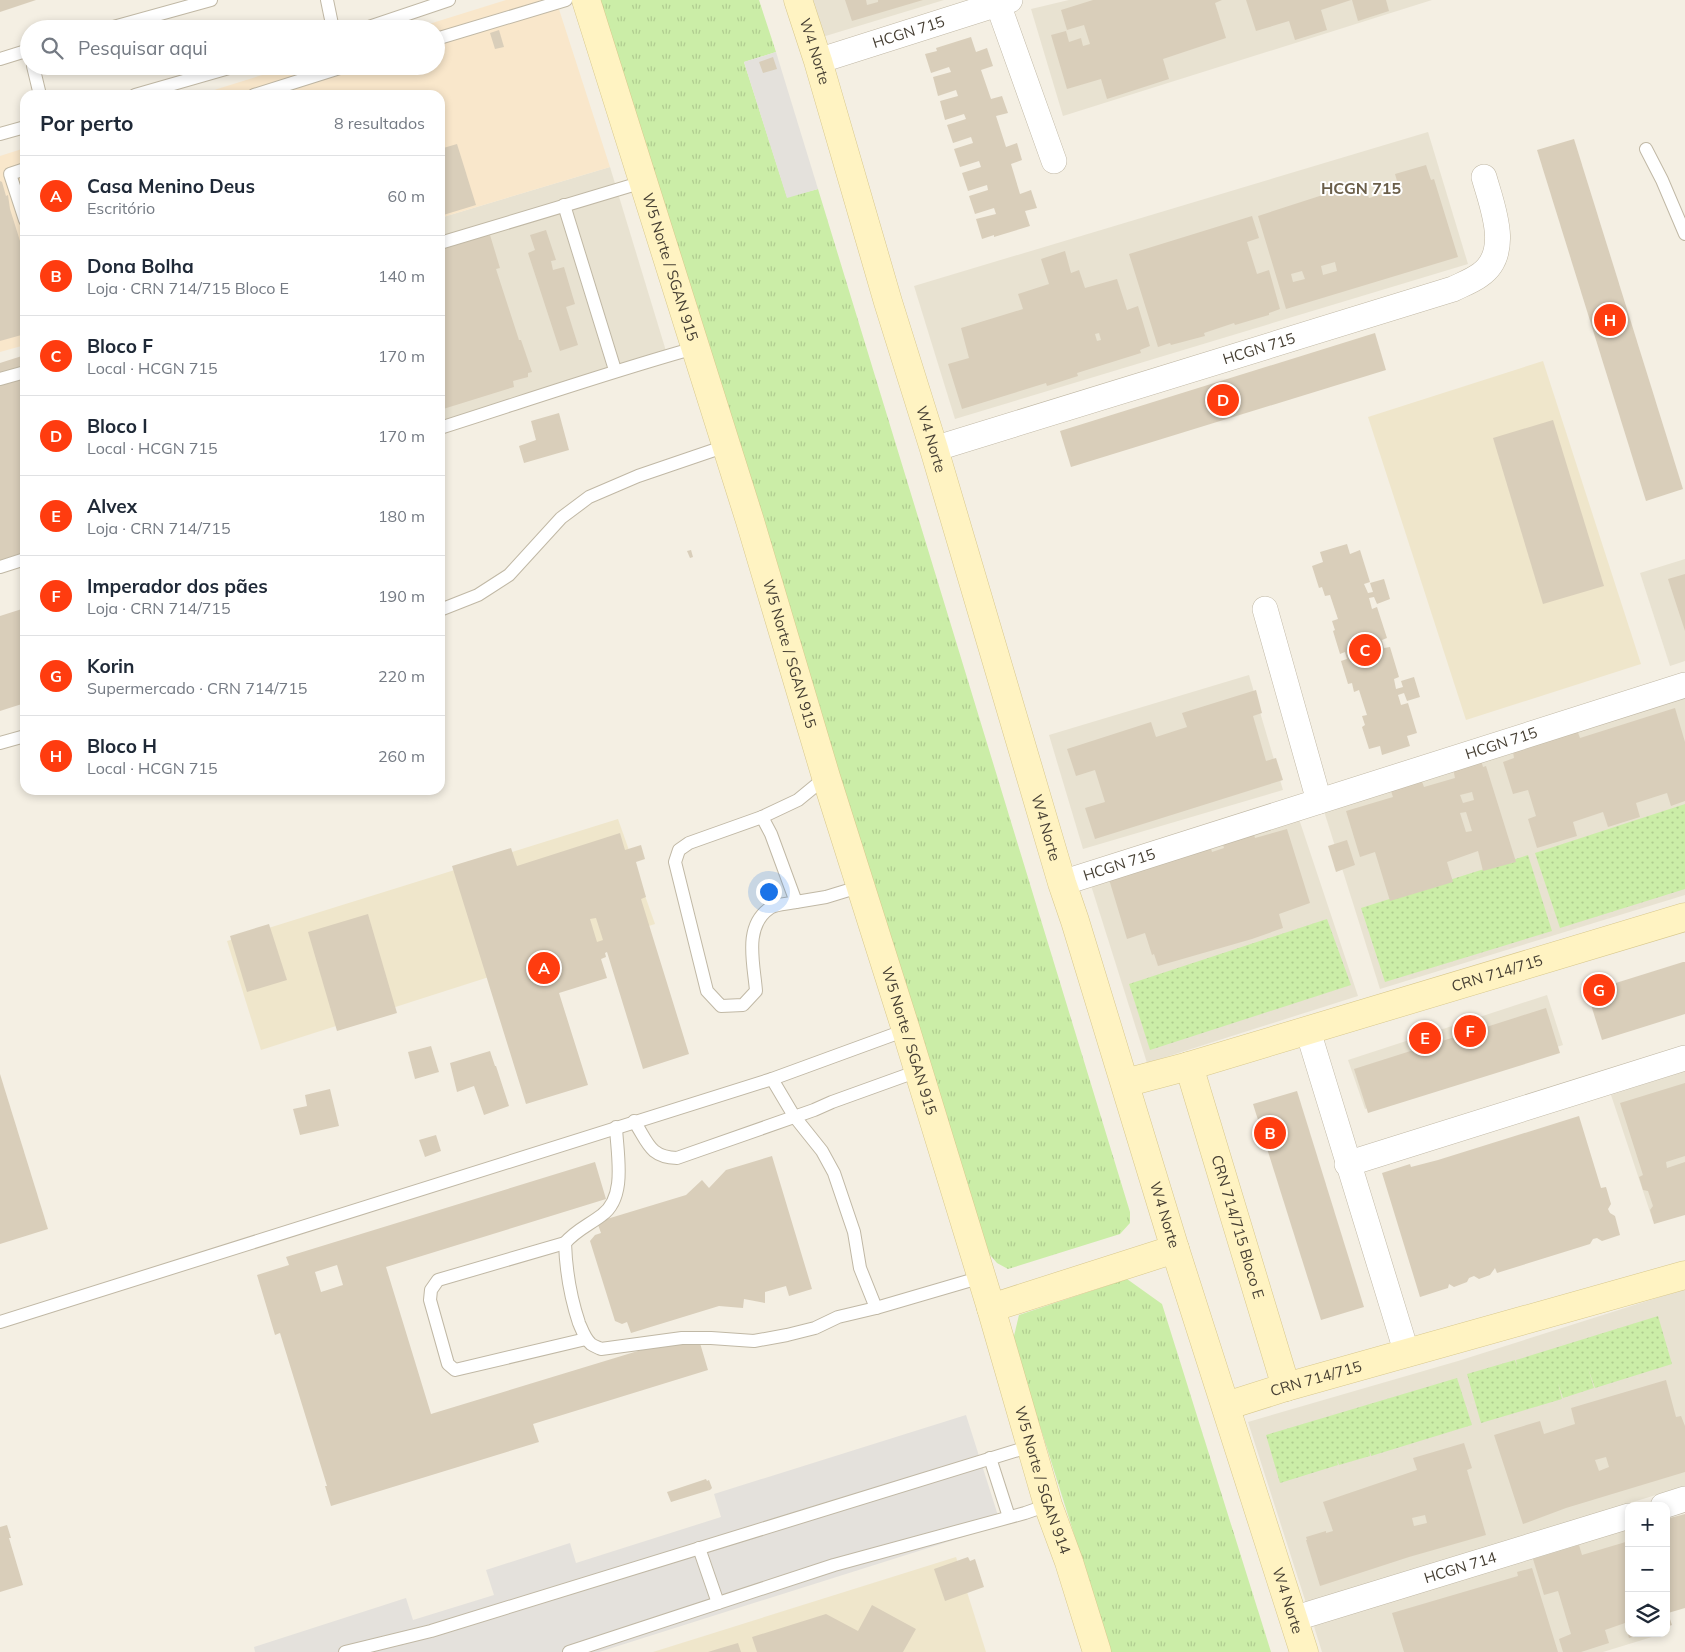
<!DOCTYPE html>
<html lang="pt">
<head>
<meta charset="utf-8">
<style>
  :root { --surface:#fff; --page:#f6f6f7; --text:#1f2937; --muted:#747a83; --line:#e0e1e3; --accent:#ff3c0f }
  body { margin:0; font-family:Mulish,sans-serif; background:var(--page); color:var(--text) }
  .controls { position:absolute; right:15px; bottom:15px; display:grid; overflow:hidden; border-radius:10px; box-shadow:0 2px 8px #0003 }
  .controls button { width:45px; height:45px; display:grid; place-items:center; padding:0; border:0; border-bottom:1px solid var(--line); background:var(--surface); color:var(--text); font:25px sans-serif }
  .you { position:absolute; left:768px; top:891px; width:18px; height:18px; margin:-12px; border:4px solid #fff; border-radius:50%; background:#1a73e8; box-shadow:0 0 0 8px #1a73e833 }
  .badge { display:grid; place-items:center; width:32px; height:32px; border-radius:50%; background:var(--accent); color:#fff; font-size:16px; font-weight:700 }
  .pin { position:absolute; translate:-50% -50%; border:2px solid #fff; box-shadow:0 1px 5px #0006 }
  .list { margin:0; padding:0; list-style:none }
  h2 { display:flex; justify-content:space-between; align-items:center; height:65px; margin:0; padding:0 20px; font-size:21px }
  h2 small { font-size:16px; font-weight:400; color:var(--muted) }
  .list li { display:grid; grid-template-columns:32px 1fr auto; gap:15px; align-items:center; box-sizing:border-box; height:80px; padding:0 20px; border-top:1px solid var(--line) }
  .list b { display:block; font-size:19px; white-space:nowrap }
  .list p { margin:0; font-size:16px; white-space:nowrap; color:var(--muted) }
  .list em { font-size:16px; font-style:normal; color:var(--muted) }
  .icon { flex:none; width:28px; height:28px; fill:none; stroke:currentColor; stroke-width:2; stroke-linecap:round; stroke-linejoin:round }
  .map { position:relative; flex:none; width:1685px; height:1652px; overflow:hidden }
  .search { position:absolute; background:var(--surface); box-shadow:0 2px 8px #0003; left:20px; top:20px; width:425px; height:55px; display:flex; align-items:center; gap:12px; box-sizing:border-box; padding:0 18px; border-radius:28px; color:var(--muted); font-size:19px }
  .panel { position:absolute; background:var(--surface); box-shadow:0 2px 8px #0003; left:20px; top:90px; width:425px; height:705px; border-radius:15px }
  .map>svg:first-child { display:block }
  .residential { fill:#e8e2d1 }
  .commercial { fill:#f9e7cb }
  .education { fill:#efe6cb }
  .grass { fill:url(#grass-tufts) }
  .park { fill:url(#park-dots) }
  .parking { fill:#e4e1dc }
  .building { fill:#d9ceba; fill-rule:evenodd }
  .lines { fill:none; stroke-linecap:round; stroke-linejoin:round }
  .lane-casing { stroke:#c0b8a5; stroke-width:14 }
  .street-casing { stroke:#c0b8a5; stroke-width:26 }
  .secondary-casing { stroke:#d8c88d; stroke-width:29 }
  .lane { stroke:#fff; stroke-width:12 }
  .street { stroke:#fff; stroke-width:25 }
  .secondary { stroke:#fff3c2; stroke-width:28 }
  .labels { text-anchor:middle; stroke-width:4; stroke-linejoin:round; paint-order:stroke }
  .street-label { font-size:15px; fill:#463f33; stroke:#fff }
  .neighbourhood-label { font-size:16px; font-weight:bold; fill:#6a5e49; stroke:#fff }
</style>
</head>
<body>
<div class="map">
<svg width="1685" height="1652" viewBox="0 0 1685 1652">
  <defs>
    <pattern id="grass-tufts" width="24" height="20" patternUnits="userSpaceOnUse" patternTransform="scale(1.25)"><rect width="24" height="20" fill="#cbeda7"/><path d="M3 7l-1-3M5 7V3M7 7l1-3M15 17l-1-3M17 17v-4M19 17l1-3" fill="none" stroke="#b0cc90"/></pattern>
    <pattern id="park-dots" width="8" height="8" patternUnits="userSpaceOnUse" patternTransform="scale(1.25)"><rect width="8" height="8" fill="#cbeda7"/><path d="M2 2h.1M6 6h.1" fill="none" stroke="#b0cc90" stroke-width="1.8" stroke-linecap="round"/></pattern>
  </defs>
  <rect width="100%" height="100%" fill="#f4efe3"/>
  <g class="residential">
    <path d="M807 0H944L819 38Z"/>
    <path d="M1069 0H1432L1063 116 1031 9Z"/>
    <path d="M1428 132 1468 264 955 419 914 286Z"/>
    <path d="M610 167 666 351 440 421V218Z"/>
    <path d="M1685 559V661L1670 666 1640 573Z"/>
    <path d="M1249 675 1283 790 1083 849 1049 735Z"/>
    <path d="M1685 693V895L1380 989 1323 808Z"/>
    <path d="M1297 813 1358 996 1147 1063 1089 879Z"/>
    <path d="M1547 995 1563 1045 1365 1109 1348 1060Z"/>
    <path d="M1685 1071V1210L1653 1221 1611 1095Z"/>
    <path d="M1685 1289V1486L1306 1603 1248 1422 1458 1361Z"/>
    <path d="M1629 1524V1633H1665L1603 1652H1322L1312 1620Z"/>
  </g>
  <g class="commercial">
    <path d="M506 0H556L610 167 440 218V95H198L291 66H436V29H413Z"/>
    <path d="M25 148V345L0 352V156Z"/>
  </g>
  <g class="education">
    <path d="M1543 361 1641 664 1466 720 1368 417Z"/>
    <path d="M618 819 655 924 261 1050 227 941Z"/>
    <path d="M956 1557 986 1652H653Z"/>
  </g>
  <g class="grass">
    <path d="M600 0H759L776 52 744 62 787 197 818 189 1130 1212V1223L1120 1234 1008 1269 997 1263 984 1248Z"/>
    <path d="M1127 1279 1162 1304 1271 1652H1111L1013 1340 1019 1315Z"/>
  </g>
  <g class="park">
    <path d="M1685 804V889L1560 928 1535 853Z"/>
    <path d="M1528 855 1552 931 1385 982 1361 908Z"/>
    <path d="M1327 919 1351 985 1150 1050 1129 984Z"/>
    <path d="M1658 1316 1672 1364 1595 1388 1588 1368 1594 1388 1563 1398 1558 1383 1562 1399 1481 1423 1467 1374 1515 1360 1517 1366 1516 1360Z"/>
    <path d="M1457 1378 1472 1425 1371 1456 1369 1448 1370 1456 1339 1465 1337 1460 1338 1465 1280 1483 1266 1435Z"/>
  </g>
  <g class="parking">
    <path d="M776 52 818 189 787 198 744 62Z"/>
    <path d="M966 1415 1001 1525 599 1652H255L254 1647 406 1598 413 1620 494 1595 486 1570 570 1543 576 1563 721 1517 714 1494Z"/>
  </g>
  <g class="building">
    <path d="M0 0H36L0 12Z"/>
    <path d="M845 0H866L867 5 878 2V0H923L852 21Z"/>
    <path d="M1093 0H1222L1215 3 1226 38 1163 59 1169 79 1107 99 1101 79 1067 89 1051 35 1066 31 1069 42 1081 38 1083 46 1090 44 1084 25 1067 30 1061 10Z"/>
    <path d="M1246 0H1351L1321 10 1327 30 1295 40 1289 21 1256 31Z"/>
    <path d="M1352 0H1386L1389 11 1358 21Z"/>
    <path d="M499 30 504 47 495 49 490 33Z"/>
    <path d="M971 37 976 52 987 48 993 66 981 70 991 99 1002 96 1008 113 996 116 1006 147 1017 143 1022 160 1011 164 1020 194 1031 190 1037 208 1025 211 1030 226 994 237V235L982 239 976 219 996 214 994 208 975 214 969 196 988 190 987 185 968 191 962 173 981 167 979 161 960 167 954 149 973 143 971 137 953 143 947 125 966 119 964 114 945 120 940 101 958 96 956 90 938 96 933 77 951 72 949 67 931 73 925 54 937 51 936 48Z"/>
    <path d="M773 57 777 69 763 73 759 62Z"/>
    <path d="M1574 139 1683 489 1646 501 1537 150Z"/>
    <path d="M457 144 476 205 440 216V149Z"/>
    <path d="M1426 165 1431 180 1434 179 1458 257 1286 309 1258 216 1363 182 1369 198 1383 194 1399 188 1395 174ZM1335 262 1337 271 1323 275 1321 266ZM1302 271 1305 279 1293 282 1291 274Z"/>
    <path d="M0 181 2 182 6 196 8 195 10 209 25 257V334L0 341Z"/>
    <path d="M1252 216 1259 238 1247 242 1257 274 1269 270 1280 309 1269 313V315L1235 325 1234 323 1204 333 1205 336 1171 345 1170 343 1158 347 1129 254Z"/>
    <path d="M546 230 556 260 551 261 553 270 564 267 575 304 566 307 578 345 560 351 528 253 535 250 530 235Z"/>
    <path d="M485 233 486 236 490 235 500 268 496 269 519 340H521L532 372 528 373V377L513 381 514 387 440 410V240Z"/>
    <path d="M1065 251 1071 273 1079 270 1085 288 1117 279 1127 310 1138 306 1150 346 1140 350 1141 353 1077 373 1078 376 1047 386 1046 383 962 409 948 364 969 358 961 328 1023 309 1018 294 1049 284 1041 259ZM1099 333 1101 340 1097 341 1095 334Z"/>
    <path d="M1375 333 1386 370 1071 467 1060 431Z"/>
    <path d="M25 355V555L0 563V363Z"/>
    <path d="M559 413 569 450 524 463 519 446 536 440 531 421Z"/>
    <path d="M1553 420 1604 586 1543 604 1493 438Z"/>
    <path d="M1347 544 1350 554 1360 550 1370 582 1364 584 1368 593 1373 592 1370 583 1384 579 1390 599 1377 604 1374 597 1369 598 1372 609 1377 607 1387 638 1382 640 1384 648 1390 647 1399 677 1394 679 1396 689 1403 687 1401 681 1414 677 1420 697 1407 701 1404 693 1398 695 1401 705 1408 703 1417 733 1407 736 1410 746 1382 755 1380 746 1369 749 1362 727 1365 725 1362 716 1367 715 1359 690 1354 692 1352 683 1348 684 1341 661 1347 659 1345 652 1340 654 1333 631 1335 630 1332 621 1338 619 1330 595 1325 596 1322 587 1319 588 1312 566 1323 562 1320 552Z"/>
    <path d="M691 550 693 557 690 558 687 551Z"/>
    <path d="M1685 574V631L1668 579Z"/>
    <path d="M25 608V703L0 711V616Z"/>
    <path d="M1256 690 1262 713 1253 716 1266 761 1276 758 1283 780 1095 839 1085 808 1105 802 1095 770 1076 776 1067 749 1151 722 1156 737 1187 727 1182 713Z"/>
    <path d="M1675 708 1685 742V801L1671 806 1667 793 1636 803 1640 817 1608 827 1603 812 1573 822 1577 836 1537 848 1528 819 1536 816 1528 790 1513 794 1503 762 1514 758 1513 752 1577 730 1580 738Z"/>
    <path d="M1481 760 1483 767 1486 766 1516 862 1483 871 1478 851 1447 862 1453 882 1390 901 1375 852 1360 857 1346 811 1393 797 1390 788 1421 779 1424 787 1455 778 1453 768ZM1472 792 1474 800 1463 803 1460 795ZM1466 812 1472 831 1466 832 1460 813Z"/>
    <path d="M1287 829 1310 903 1279 914 1283 928 1252 939 1158 966 1154 954 1152 955 1145 933 1127 939 1108 876 1210 845 1212 852 1224 848 1222 841 1253 831 1255 838Z"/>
    <path d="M620 833 625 850 641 845 645 859 636 862 646 897 641 899 689 1054 643 1069 607 952 605 953 606 957 601 959 607 978 559 993 588 1085 526 1104 452 866 511 848 517 866ZM596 918 603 940 597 942 590 919Z"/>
    <path d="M1347 840 1355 865 1336 872 1328 846Z"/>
    <path d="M368 914 397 1013 337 1031 308 932Z"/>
    <path d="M269 924 287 980 247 992 230 936Z"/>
    <path d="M1683 962H1685V1014L1602 1040 1587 992Z"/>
    <path d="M1546 1008 1560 1053 1368 1113 1354 1069Z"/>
    <path d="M431 1046 439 1072 415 1079 408 1052Z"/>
    <path d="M490 1051 495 1066H496L509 1106 484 1115 474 1086 457 1092 450 1063Z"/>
    <path d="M0 1074 48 1229 0 1244Z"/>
    <path d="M1685 1083V1156L1666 1162 1667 1168 1685 1162V1215L1654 1224 1650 1210 1653 1206 1648 1191 1643 1190 1639 1177 1643 1175 1620 1103Z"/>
    <path d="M330 1089 339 1126 300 1135 293 1109 307 1106 305 1095Z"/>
    <path d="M1297 1091 1364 1307 1321 1320 1253 1104Z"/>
    <path d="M1579 1116 1601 1188 1606 1187 1611 1204 1608 1209 1610 1213 1615 1216 1620 1235 1602 1241 1597 1238 1593 1239 1590 1244 1497 1273 1495 1268 1490 1275 1479 1279 1474 1276 1469 1278 1467 1282 1454 1287 1449 1284 1448 1288 1420 1297 1382 1173 1410 1164 1411 1167 1438 1160Z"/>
    <path d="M436 1135 441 1151 425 1157 419 1140Z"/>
    <path d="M772 1156 812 1289 789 1296 786 1286 765 1292V1303L744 1299 743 1308 719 1306 631 1333 627 1322 622 1324 615 1321 590 1241 595 1235 601 1233 597 1222 686 1195 702 1180 709 1188 726 1170Z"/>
    <path d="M595 1162 606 1199 386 1267 431 1414 697 1333 708 1370 533 1424 539 1442 331 1506 325 1486H327L280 1333 275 1335 257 1275 289 1265 286 1257ZM337 1265 343 1285 321 1292 315 1272Z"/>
    <path d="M1666 1380 1676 1417 1681 1416 1685 1426V1472L1566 1508 1523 1524 1494 1435 1540 1421 1544 1434 1575 1424 1571 1408ZM1606 1457 1609 1467 1599 1471 1595 1460Z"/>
    <path d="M1464 1443 1472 1468 1467 1470 1486 1535 1409 1557 1320 1586 1306 1540H1307L1306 1537 1326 1531V1533L1333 1531 1323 1502 1417 1470 1413 1458ZM1425 1515 1427 1523 1414 1526 1412 1518Z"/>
    <path d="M706 1479 707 1481 709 1480 712 1488 710 1490 671 1502 667 1492Z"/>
    <path d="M1685 1514V1608L1668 1613 1672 1625 1666 1627V1519Z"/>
    <path d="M7 1525 11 1538H9L23 1585 0 1592V1527Z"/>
    <path d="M1629 1541V1633L1643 1634 1629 1638 1625 1623 1605 1630 1609 1643 1581 1652H1563L1559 1639 1571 1634 1558 1591 1544 1595 1533 1559 1579 1545 1582 1555Z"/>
    <path d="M968 1557 970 1561 975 1559 984 1587 945 1601 934 1569Z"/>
    <path d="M1532 1568 1558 1652H1404L1392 1613 1518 1576 1517 1572Z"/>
    <path d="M872 1605 916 1629 903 1652H757L752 1637 826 1614 858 1631Z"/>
    <path d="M738 1643 741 1652H708L721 1648Z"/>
  </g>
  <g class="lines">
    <g class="lane-casing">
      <g id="lane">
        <path d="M327 0 333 29"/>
        <path d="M106 29 211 0"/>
        <path d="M363 29 449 0"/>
        <path d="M436 39 566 0"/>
        <path d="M0 59 29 50"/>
        <path d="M33 66 40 95"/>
        <path d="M135 95 236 66"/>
        <path d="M254 95 346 66"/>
        <path d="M0 134 25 127"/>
        <path d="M1646 149 1662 180 1685 234"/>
        <path d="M25 169 10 174 25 220"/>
        <path d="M564 205 615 370"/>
        <path d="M440 243 643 182"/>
        <path d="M0 379 25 372"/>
        <path d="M440 428C525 401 609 372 695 348"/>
        <path d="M0 567 25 559"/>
        <path d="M440 610 478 595 509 575 561 518 589 497 638 476 726 446"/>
        <path d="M0 743 25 736"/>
        <path d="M826 777 798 800 762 817 771 834 796 902 826 897 862 886"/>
        <path d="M762 817 689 843 679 850 675 862 707 991 721 1006 743 1005 756 991C754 964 743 926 770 908 776 904 788 904 796 902"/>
        <path d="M634 1121C648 1142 649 1157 677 1158L814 1110 832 1102 918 1071"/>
        <path d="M616 1127C617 1154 627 1197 602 1215 589 1225 576 1230 565 1243 566 1272 570 1296 579 1323 582 1330 585 1339 591 1344 594 1346 597 1347 601 1349L682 1338H711L754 1341 787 1335 815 1328 838 1317 876 1308 860 1268 854 1232 834 1173 822 1151 794 1116 772 1079"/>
        <path d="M565 1243 438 1280 431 1290 430 1300 448 1364 455 1370 586 1339"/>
        <path d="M876 1308 982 1277"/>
        <path d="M0 1322 772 1079 906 1030"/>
        <path d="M990 1458 1009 1517"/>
        <path d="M699 1548 718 1603"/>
        <path d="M345 1652 431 1631 1031 1446"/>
        <path d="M569 1652 834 1565 1025 1513 1048 1505"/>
      </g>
    </g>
    <g class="street-casing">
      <g id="street">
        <path d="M998 4 1054 161"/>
        <path id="s1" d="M818 61 1010 0"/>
        <path id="s2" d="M934 449 1453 289C1461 285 1472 281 1480 275 1512 253 1492 206 1484 177"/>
        <path d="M1265 609 1319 801"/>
        <path id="s3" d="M1062 883 1685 685"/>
        <path d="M1308 1031 1407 1354"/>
        <path d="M1347 1164 1685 1058"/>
        <path d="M1663 1506 1685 1499"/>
        <path id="s4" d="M1293 1619 1629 1516"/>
      </g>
    </g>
    <g class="secondary-casing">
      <g id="secondary">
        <path id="s5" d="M586 0 750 521 826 777 906 1030 991 1308 1048 1505 1069 1562 1097 1652"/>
        <path id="s6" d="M798 0 818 61 888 302 934 449 1062 883 1075 921 1175 1249 1304 1652"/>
        <path id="s7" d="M1189 1066 1286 1387"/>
        <path id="s8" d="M1125 1083 1189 1066 1685 917"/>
        <path d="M991 1308 1175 1249"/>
        <path id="s9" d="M1226 1406 1286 1387 1685 1275"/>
      </g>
    </g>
    <use href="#lane" class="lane"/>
    <use href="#street" class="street"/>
    <use href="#secondary" class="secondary"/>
  </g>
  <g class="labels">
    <g class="street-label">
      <text dy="5" stroke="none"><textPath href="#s1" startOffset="95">HCGN 715</textPath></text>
      <text dy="5" stroke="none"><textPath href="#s6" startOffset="54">W4 Norte</textPath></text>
      <text dy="5" stroke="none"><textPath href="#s5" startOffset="280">W5 Norte / SGAN 915</textPath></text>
      <text dy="5" stroke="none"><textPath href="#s2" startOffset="340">HCGN 715</textPath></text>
      <text dy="5" stroke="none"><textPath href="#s6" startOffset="459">W4 Norte</textPath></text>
      <text dy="5" stroke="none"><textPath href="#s5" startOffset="685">W5 Norte / SGAN 915</textPath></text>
      <text dy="5" stroke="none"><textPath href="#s3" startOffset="461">HCGN 715</textPath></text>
      <text dy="5" stroke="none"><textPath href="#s6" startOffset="864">W4 Norte</textPath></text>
      <text dy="5" stroke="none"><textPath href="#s3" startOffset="60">HCGN 715</textPath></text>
      <text dy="5" stroke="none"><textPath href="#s8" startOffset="388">CRN 714/715</textPath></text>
      <text dy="5" stroke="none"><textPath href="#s5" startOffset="1090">W5 Norte / SGAN 915</textPath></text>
      <text dy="5" stroke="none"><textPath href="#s6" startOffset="1269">W4 Norte</textPath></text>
      <text dy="5" stroke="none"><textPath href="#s7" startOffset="168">CRN 714/715 Bloco E</textPath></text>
      <text dy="5" stroke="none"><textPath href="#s9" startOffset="94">CRN 714/715</textPath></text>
      <text dy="5" stroke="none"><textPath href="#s5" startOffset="1549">W5 Norte / SGAN 914</textPath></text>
      <text dy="5" stroke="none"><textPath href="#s4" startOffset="175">HCGN 714</textPath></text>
      <text dy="5" stroke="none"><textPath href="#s6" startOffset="1674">W4 Norte</textPath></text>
    </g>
    <g class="neighbourhood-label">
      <text x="1361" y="194">HCGN 715</text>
    </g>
  </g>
</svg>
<div class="controls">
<button>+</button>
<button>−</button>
<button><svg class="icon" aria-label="layers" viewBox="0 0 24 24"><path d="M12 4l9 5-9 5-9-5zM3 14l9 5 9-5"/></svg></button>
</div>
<div class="you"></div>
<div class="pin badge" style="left:544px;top:968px">A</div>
<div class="pin badge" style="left:1270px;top:1133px">B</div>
<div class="pin badge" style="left:1365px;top:650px">C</div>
<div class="pin badge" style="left:1223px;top:400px">D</div>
<div class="pin badge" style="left:1425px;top:1038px">E</div>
<div class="pin badge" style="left:1470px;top:1031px">F</div>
<div class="pin badge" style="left:1599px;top:990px">G</div>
<div class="pin badge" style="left:1610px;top:320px">H</div>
<div class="search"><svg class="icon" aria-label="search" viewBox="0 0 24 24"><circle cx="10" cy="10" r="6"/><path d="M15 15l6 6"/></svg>Pesquisar aqui</div>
<section class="panel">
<h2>Por perto<small>8 resultados</small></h2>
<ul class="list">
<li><span class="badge">A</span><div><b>Casa Menino Deus</b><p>Escritório</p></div><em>60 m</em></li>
<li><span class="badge">B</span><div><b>Dona Bolha</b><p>Loja · CRN 714/715 Bloco E</p></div><em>140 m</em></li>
<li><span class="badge">C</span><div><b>Bloco F</b><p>Local · HCGN 715</p></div><em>170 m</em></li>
<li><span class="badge">D</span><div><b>Bloco I</b><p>Local · HCGN 715</p></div><em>170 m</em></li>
<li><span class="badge">E</span><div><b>Alvex</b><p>Loja · CRN 714/715</p></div><em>180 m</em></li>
<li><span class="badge">F</span><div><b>Imperador dos pães</b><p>Loja · CRN 714/715</p></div><em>190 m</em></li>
<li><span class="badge">G</span><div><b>Korin</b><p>Supermercado · CRN 714/715</p></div><em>220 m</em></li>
<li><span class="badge">H</span><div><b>Bloco H</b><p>Local · HCGN 715</p></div><em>260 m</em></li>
</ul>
</section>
</div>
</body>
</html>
